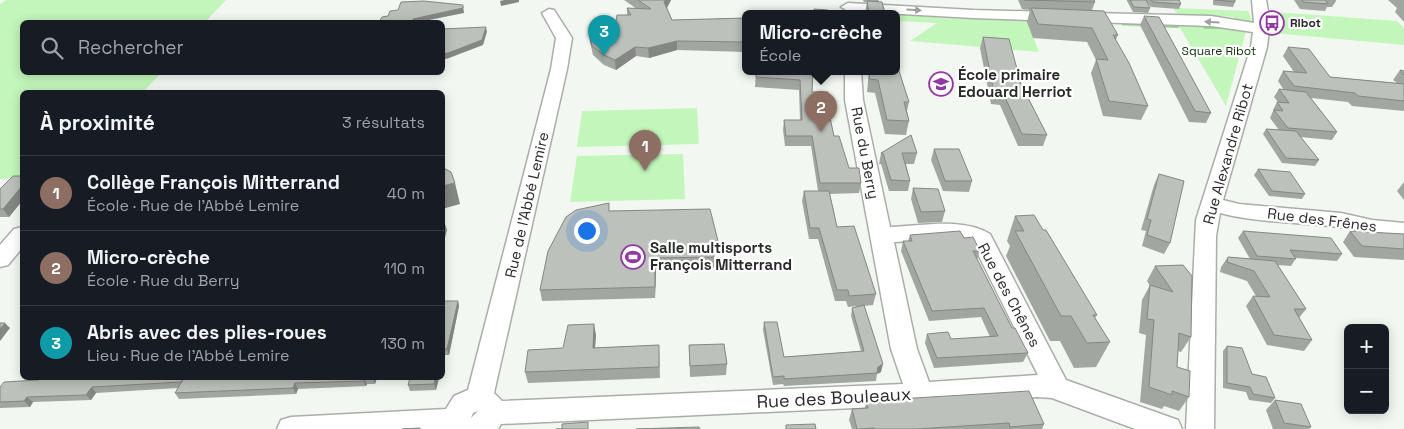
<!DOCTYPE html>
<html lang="fr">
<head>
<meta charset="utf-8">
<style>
  :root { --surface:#171b24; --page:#20242c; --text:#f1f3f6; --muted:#9ea1a6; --line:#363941; --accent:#0b8043 }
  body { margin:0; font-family:"Space Grotesk",sans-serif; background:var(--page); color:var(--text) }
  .controls { position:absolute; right:15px; bottom:15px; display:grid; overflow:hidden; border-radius:8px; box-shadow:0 2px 12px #0003 }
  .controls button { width:45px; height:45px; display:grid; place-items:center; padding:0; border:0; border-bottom:1px solid var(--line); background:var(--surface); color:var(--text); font:25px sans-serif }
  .you { position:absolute; left:586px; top:230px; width:18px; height:18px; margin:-12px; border:4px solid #fff; border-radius:50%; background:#1a73e8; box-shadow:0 0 0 8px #1a73e833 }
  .badge { display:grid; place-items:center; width:32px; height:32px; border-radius:50%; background:var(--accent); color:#fff; font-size:16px; font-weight:700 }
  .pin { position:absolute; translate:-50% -41px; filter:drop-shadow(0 1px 2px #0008) }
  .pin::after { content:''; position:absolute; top:26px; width:18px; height:15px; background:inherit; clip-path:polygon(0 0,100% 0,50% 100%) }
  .popup { position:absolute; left:742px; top:10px; width:158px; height:65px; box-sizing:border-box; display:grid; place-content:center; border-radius:8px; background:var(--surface); filter:drop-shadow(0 1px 4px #0005); font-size:16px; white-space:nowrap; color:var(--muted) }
  .popup b { font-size:19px; color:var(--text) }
  .popup::after { content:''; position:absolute; left:50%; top:100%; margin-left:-10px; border:10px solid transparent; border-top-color:var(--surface) }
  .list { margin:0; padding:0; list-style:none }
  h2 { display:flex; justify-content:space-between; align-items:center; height:65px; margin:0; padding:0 20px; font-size:21px }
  h2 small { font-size:16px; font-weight:400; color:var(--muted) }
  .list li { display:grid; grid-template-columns:32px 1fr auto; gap:15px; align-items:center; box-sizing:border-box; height:75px; padding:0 20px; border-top:1px solid var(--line) }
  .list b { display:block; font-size:19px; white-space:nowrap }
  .list p { margin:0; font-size:16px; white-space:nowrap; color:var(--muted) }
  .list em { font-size:16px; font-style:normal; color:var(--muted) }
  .icon { flex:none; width:28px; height:28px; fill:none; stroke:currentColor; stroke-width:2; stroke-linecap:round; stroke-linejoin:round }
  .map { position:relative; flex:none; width:1404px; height:429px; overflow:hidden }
  .search { position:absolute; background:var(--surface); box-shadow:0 2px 12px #0003; left:20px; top:20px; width:425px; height:55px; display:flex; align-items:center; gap:12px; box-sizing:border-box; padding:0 18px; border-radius:8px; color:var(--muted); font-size:19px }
  .panel { position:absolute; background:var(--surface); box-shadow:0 2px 12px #0003; left:20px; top:90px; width:425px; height:290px; border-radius:8px }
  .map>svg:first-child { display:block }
  .green { fill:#c3f6ba }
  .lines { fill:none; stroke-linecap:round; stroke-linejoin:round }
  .stream { stroke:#9ad391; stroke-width:4 }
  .minor-casing { stroke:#a9aea8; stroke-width:3 }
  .minor { fill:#fff; fill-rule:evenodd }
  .wall { fill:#a2a6a1 }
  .shaded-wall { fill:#848783 }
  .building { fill:#bcc1bb; stroke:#848783 }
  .oneway { fill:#9fa09f }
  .labels { text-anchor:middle; stroke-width:4.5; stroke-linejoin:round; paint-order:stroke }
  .far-poi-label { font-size:12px; font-weight:bold; fill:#292b29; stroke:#fff; text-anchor:start }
  .far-park-label { font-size:12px; fill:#0d3407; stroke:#fff }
  .poi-label { font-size:15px; font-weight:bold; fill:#292b29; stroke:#fff; text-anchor:start }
  .street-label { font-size:15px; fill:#292b29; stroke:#fff }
  .near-street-label { font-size:18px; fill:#292b29; stroke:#fff }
</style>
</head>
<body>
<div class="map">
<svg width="1404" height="429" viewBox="0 0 1404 429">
  <rect width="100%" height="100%" fill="#f2f8f1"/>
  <g class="green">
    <path d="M6 0H226L205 22H22V72L161 73 143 92H22V177L0 179V4Z"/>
    <path d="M1173 8 1248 11 1252 21 1238 22 1234 17 1188 14 1191 18 1180 17Z"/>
    <path d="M863 11 934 14 937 18 981 19 985 15 1029 19 1028 24 1039 52 910 41 937 23 896 21V13H858Z"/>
    <path d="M1274 12 1397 21 1404 28V45L1273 33 1276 22Z"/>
    <path d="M1119 21 1175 22 1196 26V24L1232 25 1246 31 1226 106 1180 28 1122 26Z"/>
    <path d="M697 108 699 144 577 147 582 111Z"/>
    <path d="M683 154 685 199 570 202 577 156Z"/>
  </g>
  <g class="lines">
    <g class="stream">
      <path d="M1123 23 1145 24"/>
      <path d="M1158 25 1177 26"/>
      <path d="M1205 27H1225"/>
    </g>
    <g class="minor-casing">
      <g id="minor">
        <path d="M1252 0H1266L1270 22 1267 47 1223 200 1239 204 1341 213 1372 220 1404 223V237C1382 235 1361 230 1339 227 1299 222 1259 223 1220 213L1216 236 1214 429H1186L1196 220 1251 47 1253 32 1211 26 973 18 848 11 841 7 848 3 973 10 1211 16 1254 23Z"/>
        <path d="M549 9 554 10 572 38 567 69 494 393 502 401 903 384 891 349 845 100V71H861L863 100 890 227C922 226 962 217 990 234L1066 380 1178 420 1182 429H1135L1052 398 1037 397 920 405 501 424 498 429H277L281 420 291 417 446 409 454 396 468 390 551 69 556 38 542 13ZM957 239 967 240 973 244 1038 375 929 382 917 349 894 242ZM478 411 471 418 473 413Z"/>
        <path d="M22 227V248L8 265 0 267V245L14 229Z"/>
      </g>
    </g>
    <use href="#minor" class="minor"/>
  </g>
  <g class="wall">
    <path d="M624 0H671L667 8 672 20 746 18V52L677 50 649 58 636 56 616 70 604 65 593 55 590 42 589 32H614L627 15V8L637 9Z"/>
    <path d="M863 0H879L878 2 885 13H865L867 2H864Z"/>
    <path d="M1018 0H1094L1095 2 1092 10 1118 35 1116 40 1148 106 1141 120 1103 116 1091 73 1096 60 1087 42 1033 38 1027 22 1030 10 1022 9Z"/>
    <path d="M1127 0H1179L1181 4 1179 9 1151 7 1147 2 1150 8 1148 13 1133 12 1127 1Z"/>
    <path d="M1213 0H1235V2L1233 7 1213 5Z"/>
    <path d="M1294 0H1336V1L1332 7H1327L1325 11 1300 9Z"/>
    <path d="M1388 0H1404V22L1395 12 1397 8Z"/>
    <path d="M1144 16 1211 113 1206 123 1189 122 1140 25Z"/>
    <path d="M983 37 1047 135 1043 146H1018L1000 105 991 104 980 48Z"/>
    <path d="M1288 47 1330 77 1397 83 1393 80 1400 70 1404 71V111L1352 106 1348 102 1311 98 1337 132 1332 140 1300 137 1319 160 1315 166 1282 163 1263 134 1266 129 1279 130 1270 118 1273 111V110L1277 102H1278L1274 97 1279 89 1284 90 1278 81 1283 71 1294 72 1283 56Z"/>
    <path d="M756 71H813L812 92 829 113 834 136 849 168 861 183 859 193 830 194 837 227 876 294 873 305 864 306 881 372 877 374 876 381 784 386 783 384 773 385 763 330 764 322 784 357 861 351 851 316 852 308 858 306 848 307 846 301H835L818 239H809L802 201 804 191H818L811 146H785L783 130 784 120H800L799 90 755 87Z"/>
    <path d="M869 71H899L909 102 907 111 909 121 906 135 885 134 875 93 867 92Z"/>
    <path d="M934 149 972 181 969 192 943 191 931 160Z"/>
    <path d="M881 153H917L914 164H906L910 181 908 191H889L881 164H879Z"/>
    <path d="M1258 169 1305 194 1302 199 1269 196 1254 175Z"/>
    <path d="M1159 174 1170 243 1164 254 1142 246 1146 231 1141 230 1154 185Z"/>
    <path d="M22 176V201L9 217H0V189Z"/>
    <path d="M1404 182V200L1397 191Z"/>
    <path d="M913 188 945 211 942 222 918 223 911 199Z"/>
    <path d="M610 211 718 241 717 252H714V268L656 269 655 298 542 301 540 290Z"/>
    <path d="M1015 216 1043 230 1097 315 1095 318 1110 342 1096 367 1074 368 1060 341H1050L1006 256 1010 246 1007 241Z"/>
    <path d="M1243 231 1342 254 1337 261 1296 258 1291 266 1278 265 1306 309 1299 318 1312 340 1304 351 1267 345 1246 306 1253 296H1256L1247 281 1220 272 1221 267 1228 257 1250 259 1238 238Z"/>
    <path d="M1350 231 1404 234V260L1354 257 1343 242Z"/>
    <path d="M910 235 964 238 980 251 977 260 1012 328 1028 353 1023 362 934 368 925 343 927 334 951 339 990 337 981 317 929 321 901 251 903 241H908Z"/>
    <path d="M1183 265 1191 337 1181 352 1178 351 1177 367 1189 397 1179 411 1164 406 1162 409 1140 402 1146 335 1139 333 1142 300 1150 285V286L1147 281 1155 266Z"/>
    <path d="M458 301 459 306 449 355H445L442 365V303Z"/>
    <path d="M596 335 595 348 659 345 660 378 528 383 525 372 563 348Z"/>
    <path d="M689 345 727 364 726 375 690 377Z"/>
    <path d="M1227 346 1252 374 1275 398 1271 403 1249 400 1246 392 1223 388V351Z"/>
    <path d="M41 378H377L375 384H367L366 386 298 389 296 394 179 399 175 393 178 388 96 393 91 400 33 402 30 407 0 408V387L39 380Z"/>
    <path d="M410 378H439L436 390 410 391 408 385Z"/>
    <path d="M1275 400 1311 427 1309 429H1273L1266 410Z"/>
    <path d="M866 401 1044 424 1042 429H852L849 420 852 409 865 408Z"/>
  </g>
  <g class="shaded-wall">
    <path d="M504 0H519V2L501 6 500 1Z"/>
    <path d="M665 0H671L665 11 664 2Z"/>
    <path d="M463 5 464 13 419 22H413V19Z"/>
    <path d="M486 27 487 32 483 45 449 58 442 60V54Z"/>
    <path d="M677 41V50L649 58 648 48Z"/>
    <path d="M635 47 636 56 616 70 615 60Z"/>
    <path d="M455 183 460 204 442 209V186Z"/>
    <path d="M22 186V201L9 217 3 209Z"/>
    <path d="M442 215 447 230 442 249Z"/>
    <path d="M655 258 656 269 655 298Z"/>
    <path d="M458 301 459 306 449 355 447 349Z"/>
    <path d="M5 323 10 328 0 341V329Z"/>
    <path d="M594 324 596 335 594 359 593 348Z"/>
    <path d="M443 349 445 355 442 365V352Z"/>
    <path d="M883 364 881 372 877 374 878 367Z"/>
    <path d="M364 378 367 384 366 386 363 381Z"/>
    <path d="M373 378H377L375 384Z"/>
    <path d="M435 378H439L436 390 434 384Z"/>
    <path d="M295 383 298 389 296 394 293 388Z"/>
    <path d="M92 387 96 393 91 400 86 395Z"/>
    <path d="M27 397 33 402 30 407 24 401Z"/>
  </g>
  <g class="building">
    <path d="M638 0H665L664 2 672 20 746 18V42L677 41 648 48 635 47 615 60 604 55 592 46 589 32H614L617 15H631L627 8 651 9Z"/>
    <path d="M1024 0H1094L1095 2Z"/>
    <path d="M1130 0H1146L1150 8 1134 7Z"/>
    <path d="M1151 0H1179L1181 4 1153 2Z"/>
    <path d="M1215 0H1235V2Z"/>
    <path d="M1302 0H1325L1328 4 1303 2Z"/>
    <path d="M424 1 463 5V8L413 19V22H379L382 17 388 16 390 11 398 10 401 2Z"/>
    <path d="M867 1 882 2 885 13H869Z"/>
    <path d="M1031 8 1104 11 1118 35H1113L1129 63 1148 106 1109 101 1096 59 1108 60 1092 28 1038 24Z"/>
    <path d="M814 9 828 10V13H814Z"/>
    <path d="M1144 16 1159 17 1211 113 1195 111Z"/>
    <path d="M486 27 482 40 448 53 442 54V29Z"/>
    <path d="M983 37 1009 39 1021 84 1047 135 1022 134 1003 93 994 92Z"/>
    <path d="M896 42 899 43V71L909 102H904L909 121 887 120 878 80 869 79 870 71H896Z"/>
    <path d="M1288 47 1309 49 1330 77 1404 84V101L1358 96 1355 93 1294 86 1283 71 1307 73Z"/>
    <path d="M1400 70 1404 71V75Z"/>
    <path d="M756 71H813L812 92H828L829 113 834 136H839L849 168H859L861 183H820L812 136H786L784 120H802L800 80 756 77Z"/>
    <path d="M1279 89 1306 92 1337 132 1288 128 1274 110 1283 111 1277 102 1289 103Z"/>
    <path d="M1266 129 1296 131 1319 160 1286 158Z"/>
    <path d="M911 135 917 153H902L910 181 891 180 883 153H881Z"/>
    <path d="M934 149H959L972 181H945Z"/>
    <path d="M442 167 451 172 455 183 442 186Z"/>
    <path d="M1258 169 1290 172 1305 194 1272 191Z"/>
    <path d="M1159 174 1184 181 1170 243 1147 235 1151 220 1147 219Z"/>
    <path d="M13 176H22V186L3 209H0V189Z"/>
    <path d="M913 188 938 189 945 211 921 212Z"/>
    <path d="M804 191H829L837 227 854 226 876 294 849 296 848 290H837L819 228H810Z"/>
    <path d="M609 203V211L710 209 718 241H714V257L655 258V287L540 290 548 251 566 217 576 210Z"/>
    <path d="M1034 215 1043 230H1046L1097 315H1093L1110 342 1087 343 1071 316H1061L1015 231H1024L1015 216Z"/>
    <path d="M960 231 964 238 973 237 980 251H973L1012 328H1015L1028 353 937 358 927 334 948 332 951 339 998 336 984 308 932 311 903 241H912L910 235Z"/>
    <path d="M1243 231 1331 238 1342 254 1290 250 1296 259 1257 256Z"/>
    <path d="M1350 231 1404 234V249L1362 246Z"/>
    <path d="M1228 257 1275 261 1306 309H1294L1312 340 1274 335 1253 296 1270 297 1254 271 1227 262Z"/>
    <path d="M1183 265 1192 276 1191 337 1179 333 1177 367 1190 371 1189 397 1172 391V395L1149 387 1154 320 1147 319 1150 285 1173 292 1155 266Z"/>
    <path d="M443 301H458L447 349H443L442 352Z"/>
    <path d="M864 305 883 364 878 367 877 373 784 379V376L773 377 764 322H777L784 357 864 351 852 308Z"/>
    <path d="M0 323H5L0 329Z"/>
    <path d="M594 324 593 348 659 345V367L525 372 528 350 563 348 568 325Z"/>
    <path d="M724 344 727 364 690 366 689 345Z"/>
    <path d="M1227 346 1242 348 1252 374 1266 377 1275 398 1253 394 1250 387 1227 383Z"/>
    <path d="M41 378H183L181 382 92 387 86 395 27 397 24 401 0 402V387L4 382 39 380Z"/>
    <path d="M184 378H373H364L363 381 295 383 293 388 175 393Z"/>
    <path d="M410 378H435L434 384 408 385Z"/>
    <path d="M1029 391 1044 424 1010 427 1009 423 916 429H874V428L857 429 852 409 868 408 866 401Z"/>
    <path d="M1275 400 1301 404 1311 427 1284 423Z"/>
    <path d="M588 422V429H556H562V424Z"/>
    <path d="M815 424 816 429H786V425Z"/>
    <path d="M699 427 700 429H636Z"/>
    <path d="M420 428V429H402Z"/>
  </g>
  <defs><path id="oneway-solid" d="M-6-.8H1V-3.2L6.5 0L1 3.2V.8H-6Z" transform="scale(1.25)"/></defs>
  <g class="oneway">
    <use href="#oneway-solid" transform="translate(914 10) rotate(3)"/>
    <use href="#oneway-solid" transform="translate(1212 22) rotate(-176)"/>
  </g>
  <defs>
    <g id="bus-ring" transform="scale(1.25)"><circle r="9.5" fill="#fff" stroke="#9238a3" stroke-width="1.5"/><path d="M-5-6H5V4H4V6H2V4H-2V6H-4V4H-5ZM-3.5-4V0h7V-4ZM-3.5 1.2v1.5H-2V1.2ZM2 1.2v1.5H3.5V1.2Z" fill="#9238a3"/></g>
    <g id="school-ring" transform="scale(1.25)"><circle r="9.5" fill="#fff" stroke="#9238a3" stroke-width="1.5"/><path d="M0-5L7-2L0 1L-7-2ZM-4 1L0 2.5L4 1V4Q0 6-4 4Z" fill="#9238a3"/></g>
    <g id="stadium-ring" transform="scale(1.25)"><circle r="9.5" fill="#fff" stroke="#9238a3" stroke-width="1.5"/><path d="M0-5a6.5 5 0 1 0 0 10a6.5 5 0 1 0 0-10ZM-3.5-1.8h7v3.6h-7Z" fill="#9238a3"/></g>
  </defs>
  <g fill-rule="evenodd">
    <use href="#bus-ring" x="1272" y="23"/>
    <use href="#school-ring" x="941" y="84"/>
    <use href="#stadium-ring" x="633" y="257"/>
  </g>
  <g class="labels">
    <g class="far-poi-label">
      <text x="1290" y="27">Ribot</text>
    </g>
    <g class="far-park-label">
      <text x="1219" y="55">Square Ribot</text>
    </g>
    <g class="poi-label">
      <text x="958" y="80">École primaire<tspan x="958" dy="17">Edouard Herriot</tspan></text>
      <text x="650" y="253">Salle multisports<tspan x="650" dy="17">François Mitterrand</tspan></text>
    </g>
    <g class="street-label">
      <text transform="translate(865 153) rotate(79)" y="5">Rue du Berry</text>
      <text transform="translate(1228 154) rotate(-74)" y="5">Rue Alexandre Ribot</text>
      <text transform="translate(527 205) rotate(-77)" y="5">Rue de l'Abbé Lemire</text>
      <text transform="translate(1322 220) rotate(7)" y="5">Rue des Frênes</text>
      <text transform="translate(1009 295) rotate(62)" y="5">Rue des Chênes</text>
    </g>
    <g class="near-street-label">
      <text transform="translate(834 398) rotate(-3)" y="6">Rue des Bouleaux</text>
    </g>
  </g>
</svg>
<div class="controls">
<button>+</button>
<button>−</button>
</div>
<div class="you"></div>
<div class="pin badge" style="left:645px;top:171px;background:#8d6e63">1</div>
<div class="pin badge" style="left:821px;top:132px;background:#8d6e63">2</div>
<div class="popup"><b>Micro-crèche</b>École</div>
<div class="pin badge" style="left:604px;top:56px;background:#0f9aa8">3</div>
<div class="search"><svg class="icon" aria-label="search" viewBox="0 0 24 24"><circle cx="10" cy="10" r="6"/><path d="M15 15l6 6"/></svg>Rechercher</div>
<section class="panel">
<h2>À proximité<small>3 résultats</small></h2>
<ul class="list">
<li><span class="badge" style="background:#8d6e63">1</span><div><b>Collège François Mitterrand</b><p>École · Rue de l'Abbé Lemire</p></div><em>40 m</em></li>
<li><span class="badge" style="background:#8d6e63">2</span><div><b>Micro-crèche</b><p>École · Rue du Berry</p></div><em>110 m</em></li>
<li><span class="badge" style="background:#0f9aa8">3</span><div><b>Abris avec des plies-roues</b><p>Lieu · Rue de l'Abbé Lemire</p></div><em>130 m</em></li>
</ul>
</section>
</div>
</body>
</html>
